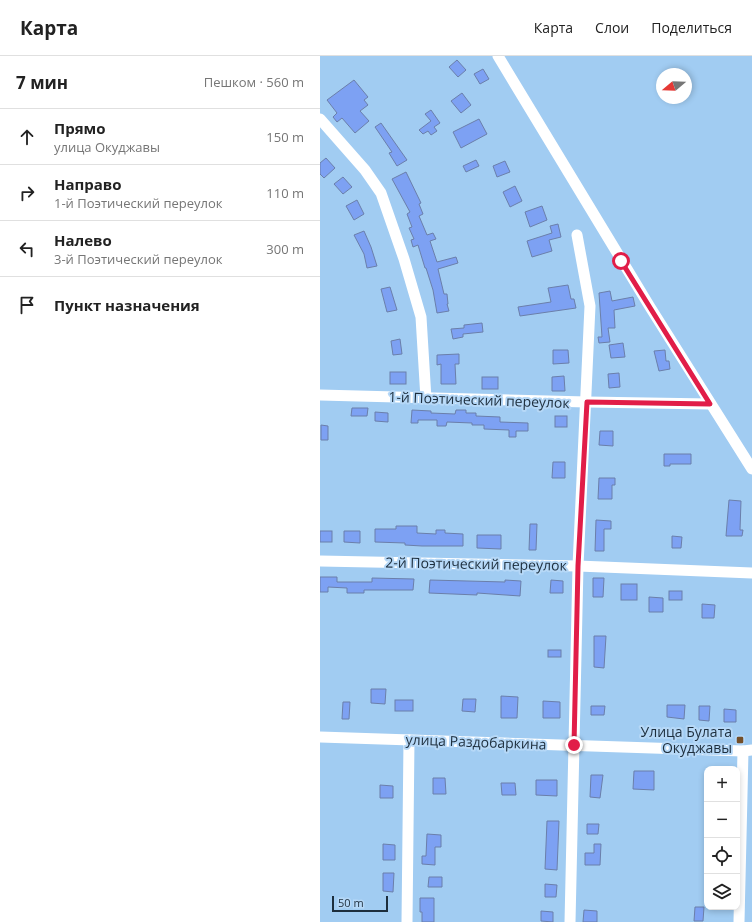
<!DOCTYPE html>
<html lang="ru">
<head>
<meta charset="utf-8">
<style>
  :root { --surface:#fff; --page:#f6f6f6; --text:#222; --muted:#767676; --line:#e0e0e0 }
  body { margin:0; font-family:"Open Sans",sans-serif; background:var(--page); color:var(--text) }
  .controls { position:absolute; right:12px; bottom:12px; display:grid; overflow:hidden; border-radius:8px; box-shadow:0 2px 6px #0003 }
  .controls button { width:36px; height:36px; display:grid; place-items:center; padding:0; border:0; border-bottom:1px solid var(--line); background:var(--surface); color:var(--text); font:20px sans-serif }
  .compass { position:absolute; left:336px; top:12px; width:36px; height:36px; border-radius:50%; background:var(--surface); box-shadow:0 2px 6px #0003; rotate:251deg }
  .scale { position:absolute; left:12px; bottom:10px; width:56px; box-sizing:border-box; padding-left:4px; border:2px solid #1d2e3d; border-top:0; font-size:11px; line-height:14px; white-space:nowrap; color:#1d2e3d; -webkit-text-stroke:3px #b6d8f7; paint-order:stroke }
  .stop { position:absolute; width:12px; height:12px; margin:-9px; border:3px solid #e11d48; border-radius:50%; background:#fff }
  .stop.end { background:#e11d48; border-color:#fff; box-shadow:0 1px 4px #0008 }
  .list { margin:0; padding:0; list-style:none }
  h2 { display:flex; justify-content:space-between; align-items:center; height:52px; margin:0; padding:0 16px; font-size:17px }
  h2 small { font-size:13px; font-weight:400; color:var(--muted) }
  .list li { display:grid; grid-template-columns:26px 1fr auto; gap:12px; align-items:center; box-sizing:border-box; height:56px; padding:0 16px; border-top:1px solid var(--line) }
  .list b { display:block; font-size:15px; white-space:nowrap }
  .list p { margin:0; font-size:13px; white-space:nowrap; color:var(--muted) }
  .list em { font-size:13px; font-style:normal; color:var(--muted) }
  .icon { flex:none; width:22px; height:22px; fill:none; stroke:currentColor; stroke-width:2; stroke-linecap:round; stroke-linejoin:round }
  .map { position:relative; flex:none; width:432px; height:866px; overflow:hidden }
  header { display:flex; align-items:center; gap:24px; box-sizing:border-box; height:56px; padding:0 20px; background:var(--surface); border-bottom:1px solid var(--line) }
  header strong { font-size:19px }
  nav { display:flex; gap:22px; margin-inline-start:auto; font-size:14px }
  main { display:flex }
  aside { flex:1; background:var(--surface) }
  .map>svg:first-child { display:block }
  .building { fill:#7da1f3; stroke:#6b7faa }
  .lines { fill:none; stroke-linecap:round; stroke-linejoin:round }
  .minor { stroke:#fff; stroke-width:11 }
  .route { stroke:#e11d48; stroke-width:5 }
  .poi-dot { fill:#734f29; stroke:#b6d8f7; stroke-width:1.5 }
  .labels { text-anchor:middle; stroke-width:4; stroke-linejoin:round; paint-order:stroke }
  .street-label { font-size:14px; fill:#1d2e3d; stroke:#b6d8f7 }
  .poi-label { font-size:14px; fill:#1d2e3d; stroke:#b6d8f7; text-anchor:end }
</style>
</head>
<body>
<header>
<strong>Карта</strong>
<nav><a>Карта</a><a>Слои</a><a>Поделиться</a></nav>
</header>
<main>
<aside>
<h2>7 мин<small>Пешком · 560 m</small></h2>
<ul class="list">
<li><svg class="icon" aria-label="ahead" viewBox="0 0 24 24"><path d="M12 20V5M6 11l6-6 6 6"/></svg><div><b>Прямо</b><p>улица Окуджавы</p></div><em>150 m</em></li>
<li><svg class="icon" aria-label="right" viewBox="0 0 24 24"><path d="M7 20v-9h11M14 6l5 5-5 5"/></svg><div><b>Направо</b><p>1-й Поэтический переулок</p></div><em>110 m</em></li>
<li><svg class="icon" aria-label="left" viewBox="0 0 24 24"><path d="M17 20v-9H6M10 6l-5 5 5 5"/></svg><div><b>Налево</b><p>3-й Поэтический переулок</p></div><em>300 m</em></li>
<li><svg class="icon" aria-label="arrive" viewBox="0 0 24 24"><path d="M6 21V4h12l-3 4 3 4H6"/></svg><div><b>Пункт назначения</b></div></li>
</ul>
</aside>
<div class="map">
<svg width="432" height="866" viewBox="0 0 432 866">
  <rect width="100%" height="100%" fill="#a1ccf2"/>
  <g class="building">
    <path d="M137 4 146 14 138 21 129 11Z"/>
    <path d="M163 13 169 23 160 28 154 18Z"/>
    <path d="M34 24 48 41 44 44 48 49 40 55 49 65 35 77 22 62 17 66 13 61 17 57 7 44Z"/>
    <path d="M142 37 151 49 141 57 131 45Z"/>
    <path d="M111 54 120 67 114 71 117 75 111 79 108 75 103 78 99 74 111 65 105 58Z"/>
    <path d="M159 63 167 78 141 92 133 76Z"/>
    <path d="M61 67 87 104 77 110 69 97 72 96 55 71Z"/>
    <path d="M6 102 15 112 4 122 0 118V107Z"/>
    <path d="M156 104 159 110 146 116 143 110Z"/>
    <path d="M185 105 190 116 177 121 173 110Z"/>
    <path d="M86 116 101 147 99 148 103 158 99 160 107 179 113 177 116 183 110 185 117 206 136 201 138 207 118 213 124 238H127L128 248H127L129 255 117 257 113 234 106 212H105L98 189 93 191 91 184 94 183 89 172 92 171 87 158 90 156 72 123Z"/>
    <path d="M23 121 32 131 23 138 14 128Z"/>
    <path d="M195 130 202 145 190 151 183 136Z"/>
    <path d="M37 144 44 158 34 164 26 150Z"/>
    <path d="M222 150 227 164 210 171 205 156Z"/>
    <path d="M238 168 241 181 229 184 232 195 212 201 207 185 232 177 230 170Z"/>
    <path d="M44 175 51 191 57 210 47 212 44 198 34 179Z"/>
    <path d="M248 229 251 243H254L256 252 200 260 198 251 231 246 228 232Z"/>
    <path d="M70 231 77 254 67 256 61 233Z"/>
    <path d="M290 235 292 245 313 241 315 250 294 254 295 272H288L290 286 279 287 278 281H282L279 237Z"/>
    <path d="M162 267 163 276 143 278V281L133 283 131 273 144 272V269Z"/>
    <path d="M80 283 82 298 73 299 71 285Z"/>
    <path d="M303 287 305 301 291 302 289 289Z"/>
    <path d="M233 294H248L249 307 233 308Z"/>
    <path d="M345 294 346 305H349L350 313 339 315 334 295Z"/>
    <path d="M139 298V308H135L136 328H121V308L117 309V299Z"/>
    <rect x="70" y="316" width="16" height="12"/>
    <path d="M299 317 300 331 289 332 288 318Z"/>
    <path d="M244 320 245 335H232V321Z"/>
    <rect x="162" y="321" width="16" height="12"/>
    <path d="M32 352H48L47 360H31Z"/>
    <path d="M92 354 111 355V357L135 358 136 354H146V357H156V360L180 361V366L208 367V375H196V381H189V374L164 373V369H152V367L127 366 126 370H117V364H98V367H91Z"/>
    <path d="M55 356 68 357V366L55 365Z"/>
    <rect x="235" y="360" width="12" height="11"/>
    <path d="M1 369 8 370V384H1Z"/>
    <path d="M280 375H293V390L279 389Z"/>
    <path d="M344 398H371V408H350V410H344Z"/>
    <path d="M233 406H245V422H232Z"/>
    <path d="M279 422H295V429H292V443H278Z"/>
    <path d="M409 444 421 445 420 474H423L422 480H406Z"/>
    <path d="M276 464 291 465V473H284V495H275Z"/>
    <path d="M210 468H217L216 494H209Z"/>
    <path d="M76 470H97V477L116 478V474H125V477L143 478V490H102L85 489V487L55 486V473H76Z"/>
    <rect x="0" y="475" width="12" height="11"/>
    <path d="M24 475H40V487L24 486Z"/>
    <path d="M157 479H181V493L157 492Z"/>
    <path d="M352 480 362 481 361 492H352Z"/>
    <path d="M0 521H17V526H52V522L94 523 93 534H44V537H27V532L8 531V536H0Z"/>
    <path d="M273 522H284L283 541H273Z"/>
    <path d="M110 524 185 526V524L201 525 200 540 157 537V539L109 537Z"/>
    <path d="M231 524 243 525V537H230Z"/>
    <rect x="301" y="528" width="16" height="16"/>
    <rect x="349" y="535" width="13" height="9"/>
    <path d="M329 541 343 542V556H329Z"/>
    <path d="M382 548 395 549 394 562H382Z"/>
    <path d="M274 580H286L284 612 274 611Z"/>
    <rect x="228" y="594" width="13" height="7"/>
    <path d="M51 633H66L65 648 51 647Z"/>
    <path d="M181 640 198 641 197 662H181Z"/>
    <path d="M143 643H156L155 656 142 655Z"/>
    <rect x="75" y="644" width="18" height="11"/>
    <path d="M223 645 240 646V662H223Z"/>
    <path d="M23 646H30L29 663H22Z"/>
    <path d="M347 649H365L364 663 347 661Z"/>
    <path d="M271 650H285L284 659H271Z"/>
    <path d="M379 650H390L389 665 379 664Z"/>
    <path d="M404 653 416 654V666H404Z"/>
    <path d="M314 715H334V734L313 733Z"/>
    <path d="M271 719H283L280 742 270 741Z"/>
    <path d="M113 722H125L126 738H113Z"/>
    <path d="M216 724H237V740L216 739Z"/>
    <path d="M181 727H195L196 739H182Z"/>
    <path d="M60 729 73 730V742H60Z"/>
    <path d="M227 765H239L237 814 225 813Z"/>
    <path d="M267 768H279L278 778H267Z"/>
    <path d="M107 778 121 779V791H115V809L102 808V800H106Z"/>
    <path d="M63 788 75 789V804H63Z"/>
    <path d="M274 788H281L280 809H265V797H274Z"/>
    <path d="M63 817H74L73 836 63 835Z"/>
    <path d="M109 821H122V831H108Z"/>
    <path d="M225 828 237 829 236 841H225Z"/>
    <path d="M100 842H114V866H102V856H100Z"/>
    <path d="M375 851H384L383 865H374Z"/>
    <path d="M264 854 277 855V866H263Z"/>
    <path d="M221 855 233 856V866L221 865Z"/>
  </g>
  <g class="lines">
    <g class="minor">
      <path d="M178 0 330 251 432 413"/>
      <path d="M0 63 45 114 61 137 84 203 101 261 106 343"/>
      <path d="M0 339 267 346 390 348"/>
      <path d="M0 505 258 510 432 517"/>
      <path d="M0 681 423 695 432 694"/>
      <path d="M87 866 89 684"/>
      <path d="M250 866 258 510 270 250 257 179"/>
      <path d="M419 866 423 695"/>
    </g>
  </g>
  <g class="lines">
    <path class="route" d="M254 689 258 510 267 346 390 348 301 205"/>
  </g>
  <rect class="poi-dot" x="416" y="680" width="8" height="8" rx="2"/>
  <g class="labels">
    <g class="street-label">
      <text transform="translate(159 344) rotate(2)" y="5">1-й Поэтический переулок</text>
      <text transform="translate(156 508) rotate(1)" y="5">2-й Поэтический переулок</text>
      <text transform="translate(156 686) rotate(2)" y="5">улица Раздобаркина</text>
    </g>
    <g class="poi-label">
      <text x="412" y="681">Улица Булата<tspan x="412" dy="16">Окуджавы</tspan></text>
    </g>
  </g>
</svg>
<div class="controls">
<button>+</button>
<button>−</button>
<button><svg class="icon" aria-label="locate" viewBox="0 0 24 24"><circle cx="12" cy="12" r="6"/><path d="M12 2v4M12 18v4M2 12h4M18 12h4"/></svg></button>
<button><svg class="icon" aria-label="layers" viewBox="0 0 24 24"><path d="M12 4l9 5-9 5-9-5zM3 14l9 5 9-5"/></svg></button>
</div>
<svg class="compass" viewBox="-18 -18 36 36"><path d="M0-13l5 13h-10z" fill="#e53935"/><path d="M0 13l5-13h-10z" fill="#767676"/></svg>
<div class="scale">50 m</div>
<div class="stop" style="left:301px;top:205px"></div>
<div class="stop end" style="left:254px;top:689px"></div>
</div>
</main>
</body>
</html>
